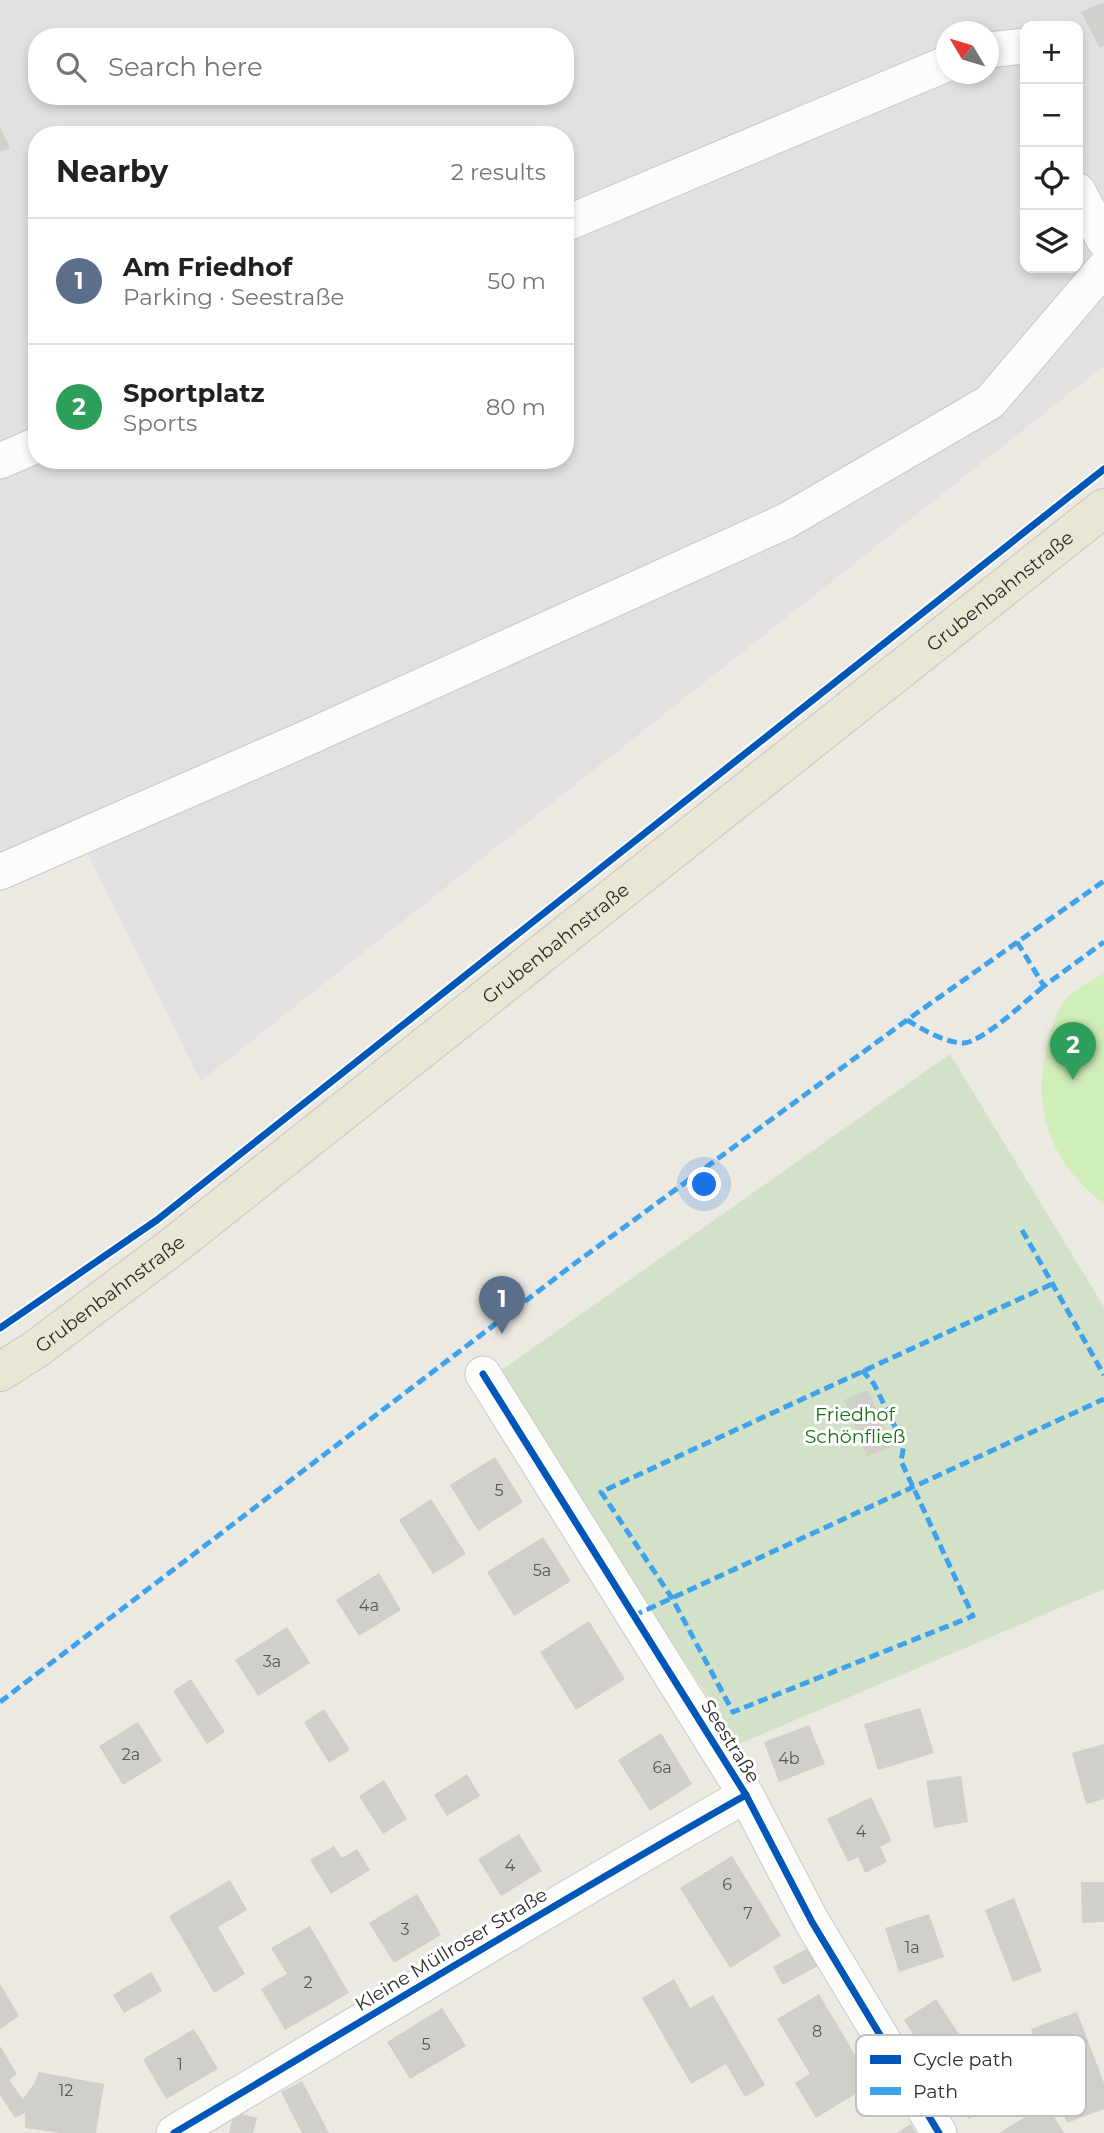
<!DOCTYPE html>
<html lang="en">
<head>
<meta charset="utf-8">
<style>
  :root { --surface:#fff; --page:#f6f6f6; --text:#202124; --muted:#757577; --line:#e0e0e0; --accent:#0b8043 }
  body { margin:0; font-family:Montserrat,sans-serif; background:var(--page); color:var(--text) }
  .controls { position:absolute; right:21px; top:21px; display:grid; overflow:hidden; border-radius:14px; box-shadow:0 4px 10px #0003 }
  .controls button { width:63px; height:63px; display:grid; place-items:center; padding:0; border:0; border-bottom:2px solid var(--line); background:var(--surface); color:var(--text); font:35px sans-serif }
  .compass { position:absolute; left:936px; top:21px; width:63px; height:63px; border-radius:50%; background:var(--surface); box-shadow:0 4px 10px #0003; rotate:308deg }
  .you { position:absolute; left:705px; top:1185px; width:24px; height:24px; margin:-18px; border:5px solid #fff; border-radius:50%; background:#1a73e8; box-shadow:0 0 0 10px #1a73e833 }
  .badge { display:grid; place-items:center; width:46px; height:46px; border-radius:50%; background:var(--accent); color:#fff; font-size:23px; font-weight:700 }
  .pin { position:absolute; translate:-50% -58px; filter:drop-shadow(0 2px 4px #0008) }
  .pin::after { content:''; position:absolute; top:37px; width:24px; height:21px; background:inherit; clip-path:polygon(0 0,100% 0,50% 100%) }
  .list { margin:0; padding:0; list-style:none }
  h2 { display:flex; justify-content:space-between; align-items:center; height:91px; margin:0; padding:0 28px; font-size:30px }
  h2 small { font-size:23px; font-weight:400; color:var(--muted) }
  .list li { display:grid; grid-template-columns:46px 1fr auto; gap:21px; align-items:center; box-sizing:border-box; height:126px; padding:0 28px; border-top:2px solid var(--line) }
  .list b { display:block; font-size:26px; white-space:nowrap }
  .list p { margin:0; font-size:23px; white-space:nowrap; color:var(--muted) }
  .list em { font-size:23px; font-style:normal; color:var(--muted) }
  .icon { flex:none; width:38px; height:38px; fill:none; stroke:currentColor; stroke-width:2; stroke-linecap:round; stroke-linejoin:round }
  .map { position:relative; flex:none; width:1104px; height:2133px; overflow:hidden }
  .search { position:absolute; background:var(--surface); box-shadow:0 4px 10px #0003; left:28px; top:28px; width:546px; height:77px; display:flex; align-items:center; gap:18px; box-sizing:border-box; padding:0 24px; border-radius:28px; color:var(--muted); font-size:26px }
  .panel { position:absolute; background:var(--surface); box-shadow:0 4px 10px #0003; left:28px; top:126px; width:546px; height:343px; border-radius:28px }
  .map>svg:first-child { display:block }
  .industrial { fill:#e3e0e1; fill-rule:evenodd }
  .cemetery { fill:#d4e1c9 }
  .pitch { fill:#d0eeb7 }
  .building { fill:#d0cfc9 }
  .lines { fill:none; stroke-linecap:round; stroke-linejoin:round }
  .minor-casing { stroke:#c9c8c7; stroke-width:37 }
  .major-casing { stroke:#c6c5c3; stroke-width:40 }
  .minor { stroke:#fcfcfb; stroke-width:35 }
  .major { stroke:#e9e7d4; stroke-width:38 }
  .quiet { stroke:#3ea3eb; stroke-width:5; stroke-dasharray:10 5; stroke-linecap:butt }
  .cycleway-casing { stroke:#fff; stroke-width:11 }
  .cycleway { stroke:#0057b8; stroke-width:7 }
  .labels { text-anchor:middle; stroke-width:6; stroke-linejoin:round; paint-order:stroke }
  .number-label { font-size:16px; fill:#585756 }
  .street-label { font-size:19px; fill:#2d2d2d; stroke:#fff }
  .park-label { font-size:19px; fill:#197215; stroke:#fff }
  .key { fill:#fff; stroke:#c0c0c0; stroke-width:2 }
  .key-label { font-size:19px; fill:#2d2d2d }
</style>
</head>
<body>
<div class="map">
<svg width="1104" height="2133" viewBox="0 0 1104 2133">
  <rect width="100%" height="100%" fill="#ece9e2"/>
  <path class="industrial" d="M0 0H1104V366L201 1081 76 830 0 862ZM1025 26H1078V268H1025ZM946 32H988V74H946ZM37 37H565V96H37ZM37 135H565V460H37Z"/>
  <path class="cemetery" d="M950 1054 1104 1307V1589L739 1744 496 1374Z"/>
  <path class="pitch" d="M1104 973V1204C1052 1163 1031 1112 1047 1047 1050 1032 1055 1013 1064 1001 1073 990 1092 981 1104 973Z"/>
  <g class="building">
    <path d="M1104 2V46L1100 48 1081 12Z"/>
    <path d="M0 127 10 148 0 152Z"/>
    <path d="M868 1390 892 1447 867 1456 844 1400Z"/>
    <path d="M495 1457 523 1502 478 1531 450 1485Z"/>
    <path d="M431 1499 466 1554 433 1574 399 1520Z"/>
    <path d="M543 1537 571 1581 514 1616 487 1572Z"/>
    <path d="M379 1573 401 1610 359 1636 336 1600Z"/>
    <path d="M589 1621 625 1679 576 1710 540 1652Z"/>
    <path d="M287 1627 310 1663 258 1696 235 1660Z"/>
    <path d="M191 1679 225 1732 207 1744 173 1691Z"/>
    <path d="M920 1708 934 1753 878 1770 864 1724Z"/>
    <path d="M324 1709 350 1750 329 1763 304 1722Z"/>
    <path d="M138 1722 162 1761 123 1785 99 1746Z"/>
    <path d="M809 1725 825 1764 779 1782 764 1742Z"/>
    <path d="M661 1733 692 1784 650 1811 618 1760Z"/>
    <path d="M1104 1744V1799L1086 1804 1072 1753Z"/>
    <path d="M467 1774 480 1796 447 1816 434 1795Z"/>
    <path d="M961 1776 968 1822 934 1828 926 1781Z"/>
    <path d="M384 1780 407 1819 383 1834 359 1796Z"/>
    <path d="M871 1797 892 1841 880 1847 887 1862 865 1873 858 1857 848 1862 827 1819Z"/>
    <path d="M519 1834 542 1871 501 1896 478 1859Z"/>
    <path d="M334 1846 342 1858 357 1849 370 1870 331 1894 310 1860Z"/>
    <path d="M732 1856 781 1936 730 1968 680 1888Z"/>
    <path d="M230 1880 247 1910 218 1927 245 1974 214 1993 169 1916Z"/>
    <path d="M1081 1882H1104V1922L1082 1923Z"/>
    <path d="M417 1894 441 1935 394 1963 369 1923Z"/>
    <path d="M1014 1898 1042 1971 1013 1982 985 1910Z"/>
    <path d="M929 1914 944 1957 899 1972 885 1928Z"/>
    <path d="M310 1926 349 1993 285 2030 261 1989 287 1974 271 1948Z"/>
    <path d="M810 1947 820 1965 783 1985 773 1967Z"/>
    <path d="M151 1972 162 1991 124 2013 113 1995Z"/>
    <path d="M674 1979 690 2008 713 1995 765 2085 745 2097 726 2064 691 2084 642 1998Z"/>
    <path d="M0 1984 19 2016 0 2029Z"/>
    <path d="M819 1994 872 2084 816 2118 795 2083 810 2074 777 2019Z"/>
    <path d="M936 1999 968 2048 953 2059 985 2108 969 2119 904 2020Z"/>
    <path d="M442 2008 466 2046 410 2079 387 2042Z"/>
    <path d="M1077 2012 1104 2083V2109L1067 2123 1031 2029Z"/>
    <path d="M194 2029 218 2069 166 2099 143 2059Z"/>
    <path d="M0 2046 17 2074 9 2080 23 2099 34 2084 39 2072 104 2084 96 2133H61L25 2128V2113L15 2118 0 2095Z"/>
    <path d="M302 2081 329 2133H302L281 2092Z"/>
    <path d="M1046 2104 1064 2133H999Z"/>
    <path d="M234 2112 257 2118 253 2133H229Z"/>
    <path d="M911 2124 916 2133H897Z"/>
  </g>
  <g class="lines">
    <g class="minor-casing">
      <g id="minor">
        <path d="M988 50 1025 46"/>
        <path d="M1078 191 1104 240"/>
        <path d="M565 224 946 64"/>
        <path d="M0 461 37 445"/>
        <path d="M0 872 309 737 786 521 990 402 1104 268"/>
        <path d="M483 1374 746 1795 812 1922 939 2133"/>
        <path d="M174 2133C365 2020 553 1904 746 1795"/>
      </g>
    </g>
    <g class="major-casing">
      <g id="major">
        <path id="s1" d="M0 1372 36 1349 172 1247 1104 508"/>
      </g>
    </g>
    <use href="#minor" class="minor"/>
    <use href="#major" class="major"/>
    <g class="quiet">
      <path d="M1017 942 1044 986 1104 942"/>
      <path d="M907 1020C924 1030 943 1042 963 1043 982 1043 1028 999 1044 986"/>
      <path d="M1022 1230 1104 1375"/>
      <path d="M862 1370 874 1384 904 1445 901 1461 973 1616 733 1712 672 1598 601 1492 1052 1284"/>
      <path d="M633 1616 1104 1399"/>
      <path d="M0 1702 574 1264 907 1020 1104 881"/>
    </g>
    <g class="cycleway-casing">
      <g id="cycleway">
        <path d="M0 1328 157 1220 1104 469"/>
        <path d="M483 1374 746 1795 812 1922 939 2133"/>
        <path d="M174 2133C365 2020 553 1904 746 1795"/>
      </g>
    </g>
    <use href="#cycleway" class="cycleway"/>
  </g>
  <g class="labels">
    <g class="number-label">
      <text x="499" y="1496">5</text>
      <text x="542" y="1576">5a</text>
      <text x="369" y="1611">4a</text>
      <text x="272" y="1667">3a</text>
      <text x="131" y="1760">2a</text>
      <text x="789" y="1764">4b</text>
      <text x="662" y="1773">6a</text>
      <text x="861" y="1837">4</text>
      <text x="510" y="1871">4</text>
      <text x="727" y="1890">6</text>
      <text x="748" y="1919">7</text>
      <text x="405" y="1935">3</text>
      <text x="912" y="1953">1a</text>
      <text x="308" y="1988">2</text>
      <text x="817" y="2037">8</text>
      <text x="426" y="2050">5</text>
      <text x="180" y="2070">1</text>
      <text x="66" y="2096">12</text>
    </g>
    <g class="street-label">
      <text dy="7" stroke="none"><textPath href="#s1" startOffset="1269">Grubenbahnstraße</textPath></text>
      <text dy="7" stroke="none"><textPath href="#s1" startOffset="702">Grubenbahnstraße</textPath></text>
      <text dy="7" stroke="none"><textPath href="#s1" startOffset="135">Grubenbahnstraße</textPath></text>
      <text transform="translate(731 1741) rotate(58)" y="7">Seestraße</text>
      <text transform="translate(451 1949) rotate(-31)" y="7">Kleine Müllroser Straße</text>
    </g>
    <g class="park-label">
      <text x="855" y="1421">Friedhof<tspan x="855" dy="22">Schönfließ</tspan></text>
    </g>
  </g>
  <rect x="856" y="2035" width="230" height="81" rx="10" class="key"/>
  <rect x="870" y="2055" width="31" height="9" fill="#0057b8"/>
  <rect x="870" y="2087" width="31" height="8" fill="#3ea3eb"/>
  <g class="key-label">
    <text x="913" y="2066">Cycle path</text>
    <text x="913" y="2098">Path</text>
  </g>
</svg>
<div class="controls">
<button>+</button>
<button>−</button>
<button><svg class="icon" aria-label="locate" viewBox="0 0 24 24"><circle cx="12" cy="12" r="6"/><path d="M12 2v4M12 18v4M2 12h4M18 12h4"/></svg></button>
<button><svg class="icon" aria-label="layers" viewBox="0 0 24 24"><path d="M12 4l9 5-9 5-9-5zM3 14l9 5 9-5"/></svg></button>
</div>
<svg class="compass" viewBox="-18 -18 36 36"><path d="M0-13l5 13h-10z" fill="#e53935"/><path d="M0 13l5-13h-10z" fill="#757577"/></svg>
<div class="you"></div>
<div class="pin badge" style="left:502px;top:1334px;background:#5c6f8a">1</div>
<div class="pin badge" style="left:1073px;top:1080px;background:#2e9e5b">2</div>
<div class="search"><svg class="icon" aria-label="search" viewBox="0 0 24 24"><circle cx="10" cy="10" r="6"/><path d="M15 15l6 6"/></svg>Search here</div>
<section class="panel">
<h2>Nearby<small>2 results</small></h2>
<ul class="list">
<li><span class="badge" style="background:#5c6f8a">1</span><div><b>Am Friedhof</b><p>Parking · Seestraße</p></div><em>50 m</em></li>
<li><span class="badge" style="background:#2e9e5b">2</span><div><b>Sportplatz</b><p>Sports</p></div><em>80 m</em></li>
</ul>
</section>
</div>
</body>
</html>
